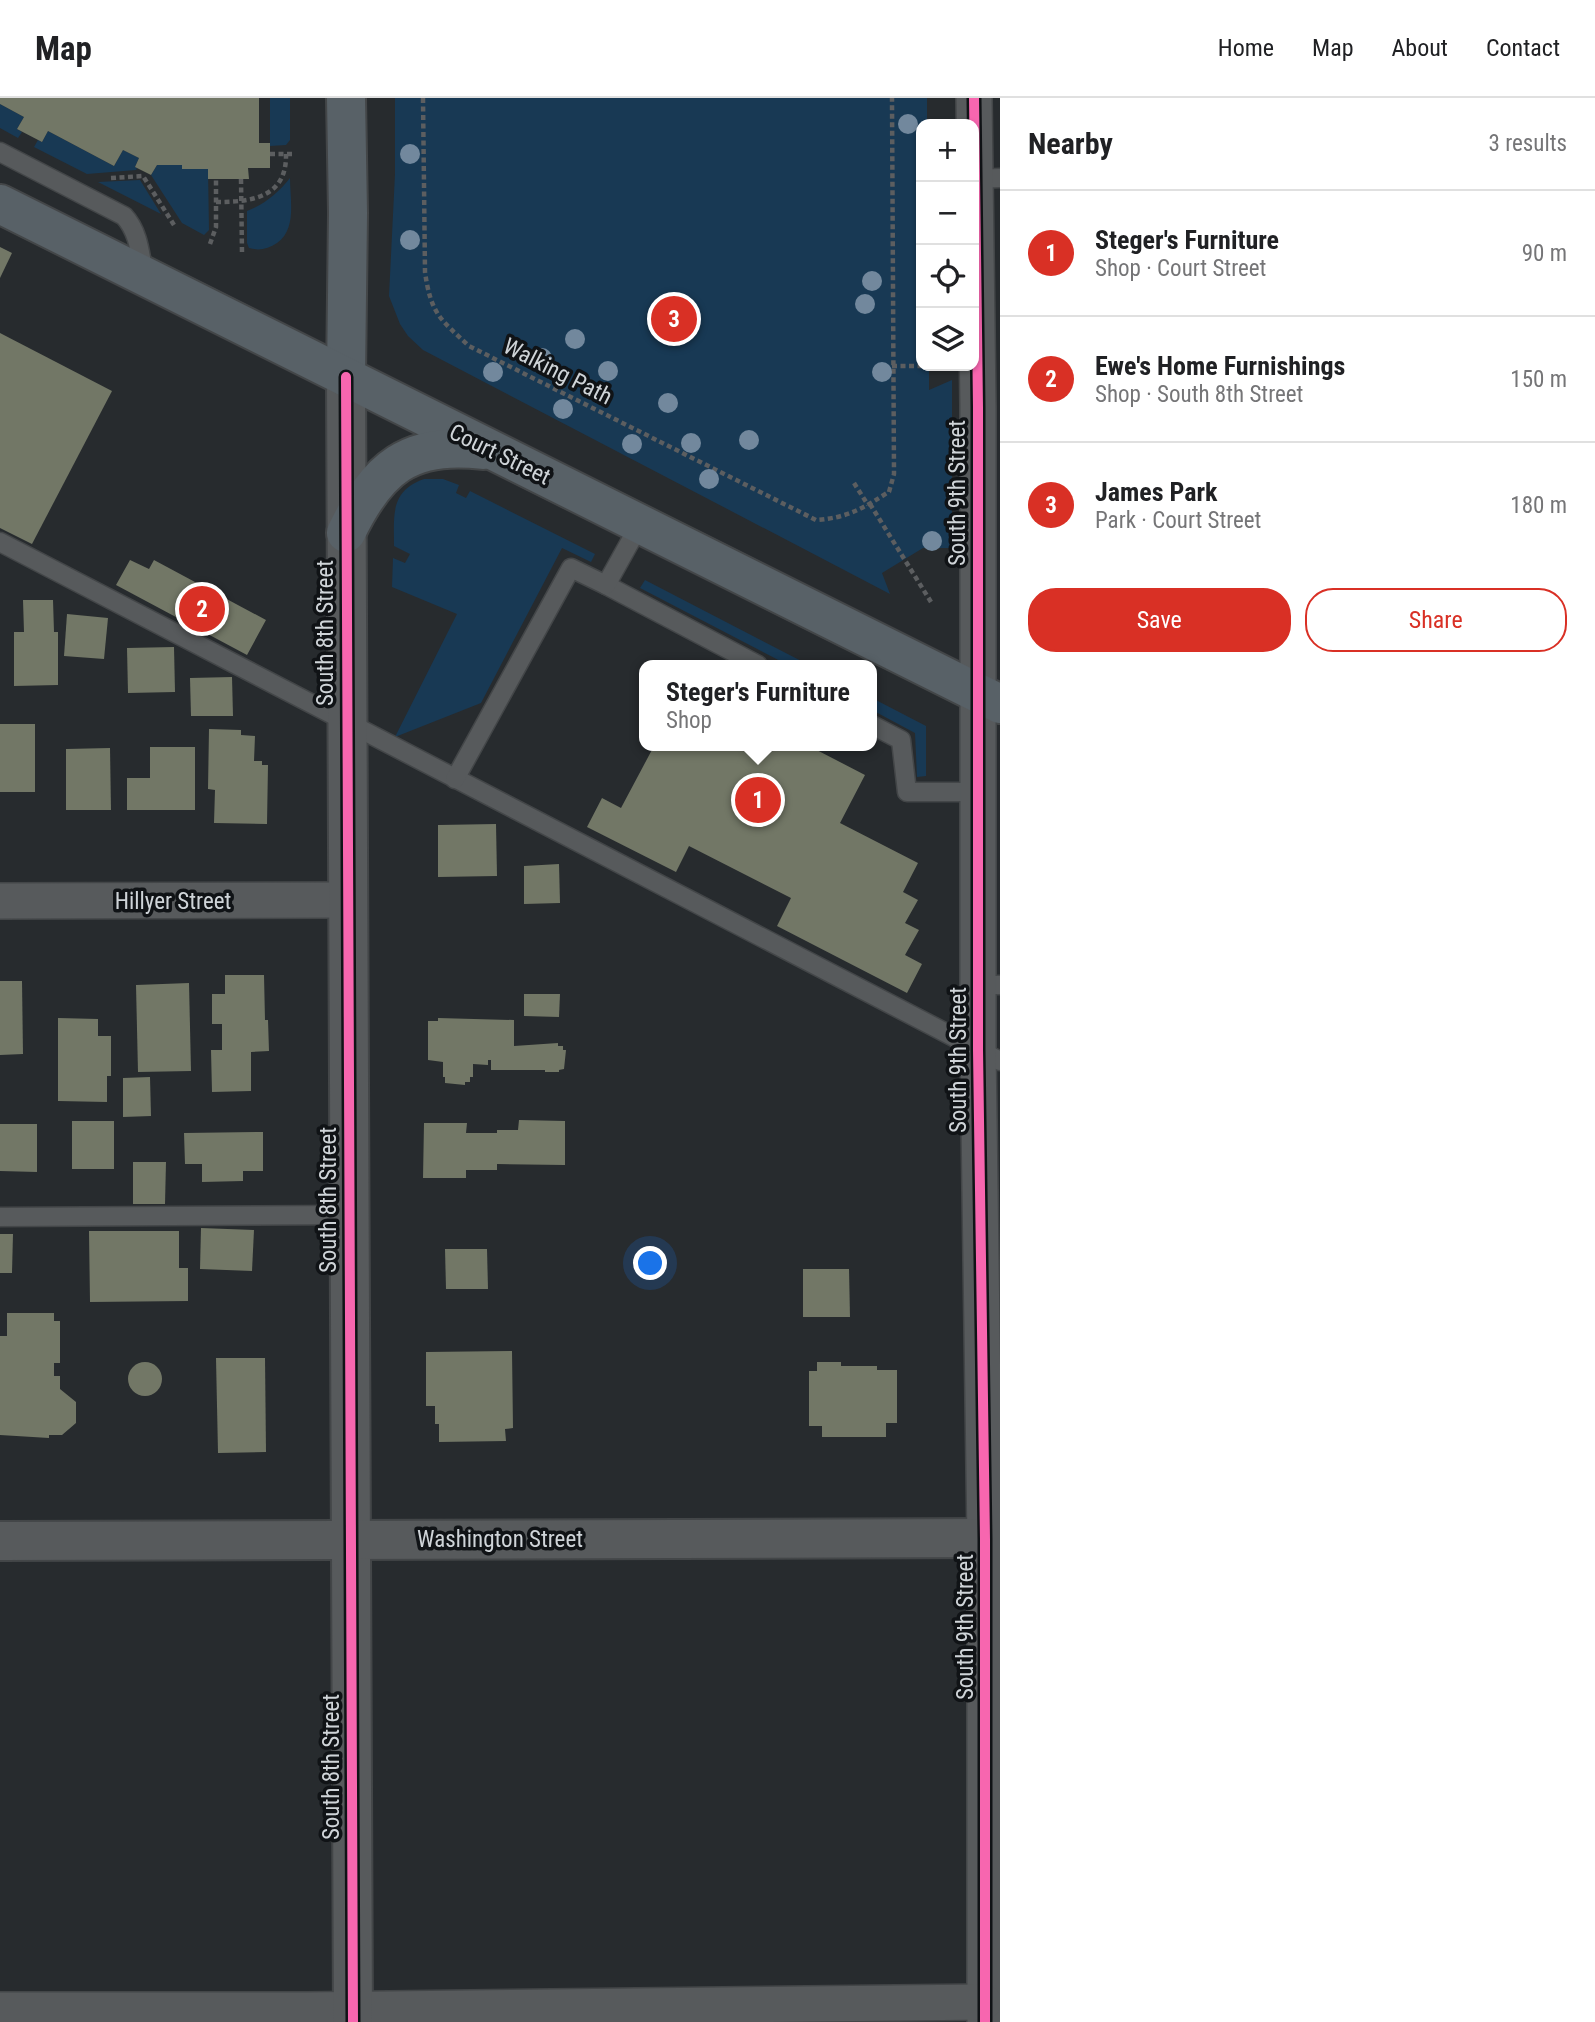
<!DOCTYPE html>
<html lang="en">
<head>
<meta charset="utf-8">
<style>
  :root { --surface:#fff; --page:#f2f2f2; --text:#202124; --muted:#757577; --line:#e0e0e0; --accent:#d93025 }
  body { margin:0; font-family:"Roboto Condensed",sans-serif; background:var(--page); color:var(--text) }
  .controls { position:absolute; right:21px; top:21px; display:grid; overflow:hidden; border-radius:14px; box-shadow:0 2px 5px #0004 }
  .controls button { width:63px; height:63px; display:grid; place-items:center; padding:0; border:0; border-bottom:2px solid var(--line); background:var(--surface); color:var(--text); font:35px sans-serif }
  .you { position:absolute; left:651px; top:1166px; width:24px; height:24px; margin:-18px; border:5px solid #fff; border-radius:50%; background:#1a73e8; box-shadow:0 0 0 10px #1a73e833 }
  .badge { display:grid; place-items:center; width:46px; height:46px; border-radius:50%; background:var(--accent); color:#fff; font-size:23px; font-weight:700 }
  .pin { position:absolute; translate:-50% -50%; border:4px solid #fff; box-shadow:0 2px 7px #0006 }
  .popup { position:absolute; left:639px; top:562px; width:238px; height:91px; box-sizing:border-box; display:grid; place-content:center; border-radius:14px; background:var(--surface); filter:drop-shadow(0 2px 5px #0005); font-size:23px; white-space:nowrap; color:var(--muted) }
  .popup b { font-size:26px; color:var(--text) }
  .popup::after { content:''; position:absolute; left:50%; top:100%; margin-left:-14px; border:14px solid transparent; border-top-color:var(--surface) }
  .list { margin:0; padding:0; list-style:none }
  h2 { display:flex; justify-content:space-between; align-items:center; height:91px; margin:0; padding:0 28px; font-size:30px }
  h2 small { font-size:23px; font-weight:400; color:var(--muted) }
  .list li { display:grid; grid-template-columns:46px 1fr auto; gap:21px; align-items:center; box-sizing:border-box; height:126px; padding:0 28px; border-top:2px solid var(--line) }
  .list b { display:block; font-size:26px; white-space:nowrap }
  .list p { margin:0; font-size:23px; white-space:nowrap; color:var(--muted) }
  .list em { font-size:23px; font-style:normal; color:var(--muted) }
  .actions { display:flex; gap:14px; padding:21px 28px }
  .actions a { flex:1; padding:16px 0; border:2px solid var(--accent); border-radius:28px; text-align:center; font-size:24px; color:var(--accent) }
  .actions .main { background:var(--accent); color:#fff }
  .icon { flex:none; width:38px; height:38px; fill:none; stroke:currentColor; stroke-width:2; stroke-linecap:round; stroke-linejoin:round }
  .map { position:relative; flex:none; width:1000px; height:1924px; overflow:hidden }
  header { display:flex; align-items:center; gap:42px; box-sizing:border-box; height:98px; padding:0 35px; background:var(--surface); border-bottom:2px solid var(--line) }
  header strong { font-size:33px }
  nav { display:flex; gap:38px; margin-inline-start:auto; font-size:24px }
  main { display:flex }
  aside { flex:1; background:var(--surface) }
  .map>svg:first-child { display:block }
  .green { fill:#183954 }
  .building { fill:#727766 }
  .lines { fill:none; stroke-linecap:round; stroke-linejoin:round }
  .service-casing { stroke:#434648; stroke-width:21 }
  .minor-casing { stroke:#434648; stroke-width:38 }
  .tertiary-casing { stroke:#434648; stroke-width:42 }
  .primary-casing { stroke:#434648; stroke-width:42 }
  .path { stroke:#5c5e60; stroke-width:4.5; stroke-dasharray:5 3.5; stroke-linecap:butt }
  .service { stroke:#575a5c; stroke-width:18 }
  .minor { stroke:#575a5c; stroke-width:35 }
  .tertiary { stroke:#575a5c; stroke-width:38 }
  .primary { stroke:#586167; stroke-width:38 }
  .cycleway-casing { stroke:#101316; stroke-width:15 }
  .cycleway { stroke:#f766af; stroke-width:10 }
  .tree { fill:#72889d }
  .labels { text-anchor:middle; stroke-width:7; stroke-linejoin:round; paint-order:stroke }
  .street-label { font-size:23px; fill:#cfd4d8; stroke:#101316 }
</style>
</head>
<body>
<header>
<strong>Map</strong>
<nav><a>Home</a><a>Map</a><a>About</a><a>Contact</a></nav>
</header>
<main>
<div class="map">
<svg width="1000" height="1924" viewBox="0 0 1000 1924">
  <rect width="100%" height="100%" fill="#272b2e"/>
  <g class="green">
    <path d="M270 0H290V42L286 47 270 48Z"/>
    <path d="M395 0H927V26H921V268H929V292L952 282V450H923L882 475 890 496 423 252 408 238 400 226 389 198 395 76Z"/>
    <path d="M0 6 24 19 17 31 22 34 18 40 0 30Z"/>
    <path d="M48 33 114 68 123 52 139 60 135 69 137 70 136 72 87 76 34 49 38 42 42 44Z"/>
    <path d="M157 67H182L183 71H208L209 132 204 137 182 125 151 77Z"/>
    <path d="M290 80C290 102 297 131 277 145 268 151 259 153 249 150L247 145V113C265 106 278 95 290 80Z"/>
    <path d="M140 82 161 116 98 84Z"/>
    <path d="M424 381H443L459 387 456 395 466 400 470 393 595 456 591 464 562 450 481 605 395 639 457 516 392 489 393 460 405 465 410 456 394 448C394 417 390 393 424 381Z"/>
    <path d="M645 482 809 567H788L640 490Z"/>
    <path d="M872 600 926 628V678L917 679 915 635 872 612Z"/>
  </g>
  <g class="building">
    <path d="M0 0H259V45H270V70H248L249 81H208V71H182V67H157L151 77 135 69 139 60 123 52 114 68 48 33 42 44 17 31 24 19 0 6Z"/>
    <path d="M0 149 12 155 0 180Z"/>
    <path d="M0 235 112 293 32 446 0 430Z"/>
    <path d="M130 462 149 471 154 462 266 522 247 557 116 487Z"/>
    <path d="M23 502H53L54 534H58V587L14 588V534H24Z"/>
    <path d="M67 516 108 520 104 561 64 558Z"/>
    <path d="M174 549 175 594 128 595 127 550Z"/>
    <path d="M232 579 233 618H191L190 580Z"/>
    <rect x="0" y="626" width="35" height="68"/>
    <path d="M209 631 241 632V637L255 638 254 663H262V667H268L267 726 214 725 215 692 208 691Z"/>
    <path d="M654 648H809L865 677 840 725 918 765 903 794 918 802 905 825 919 832 905 857 922 866 907 895 777 828 791 800 689 748 676 774 587 729 602 700 621 710Z"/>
    <path d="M150 649H195V712H127V680H150Z"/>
    <path d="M110 650 111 712H66V651Z"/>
    <path d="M496 726 497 778 438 779V727Z"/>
    <path d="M559 766 560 805 524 806V768Z"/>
    <path d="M225 877H264L265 922H268L269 953 251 954V993L212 994 211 952H222V926H212V896H225Z"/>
    <path d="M0 883H22L23 956 0 957Z"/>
    <path d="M189 885 191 973 138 974 136 887Z"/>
    <path d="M524 896H560L559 919 524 918Z"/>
    <path d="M58 920 98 921V938H111V978H107V1004L58 1003Z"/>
    <path d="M438 920 514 922V948L558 945V948H563V952H566L564 971 559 972V974H545V972H491V962H488V967L473 966V979H470V984H465V987L445 985V979H443V964L428 962V923H438Z"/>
    <path d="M150 979 151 1018 123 1019V980Z"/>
    <path d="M519 1022 565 1023V1067L497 1066V1072H466V1080H423L424 1025H467L466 1035H497V1032H518Z"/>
    <rect x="72" y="1023" width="42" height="48"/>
    <path d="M0 1026H37V1074L0 1073Z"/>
    <path d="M263 1034V1073H243V1083L202 1084V1066H185L184 1035Z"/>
    <path d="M133 1064H166L165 1106H133Z"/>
    <path d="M201 1130 254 1132 252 1173 200 1171Z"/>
    <path d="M89 1133H179V1170H188V1203L90 1204Z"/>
    <path d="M0 1136H13L12 1175H0Z"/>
    <path d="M445 1151H487L488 1191H446Z"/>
    <path d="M803 1171H849L850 1219H803Z"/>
    <path d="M7 1215H54V1223H60V1265H54V1278H60V1291L76 1304V1325L62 1337H49V1340L0 1337V1238H7Z"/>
    <path d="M512 1253 513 1330 505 1331 506 1343 439 1344V1326H435V1308H426V1254Z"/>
    <path d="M216 1260H265L266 1354 218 1355Z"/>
    <path d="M817 1264H841V1268H877V1272H897V1325H886V1339H822V1328H809V1273H817Z"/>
    <circle cx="145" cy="1281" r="17"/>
  </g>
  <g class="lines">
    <g class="service-casing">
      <g id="service">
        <path d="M0 54 124 118C139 134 140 156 144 177"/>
        <path d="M975 81 1000 80"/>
        <path d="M0 444 1000 963"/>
        <path d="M606 487 758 567"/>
        <path d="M872 627 901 642 907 694H979"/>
        <path d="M455 681 571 470 606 487 640 426"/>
        <path d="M979 887H1000"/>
        <path d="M0 1119 349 1117"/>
      </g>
    </g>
    <g class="minor-casing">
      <g id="minor">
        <path d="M974 0 978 309V952L985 1441V1924"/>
        <path d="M0 803 346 802"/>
        <path d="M0 1912H306L984 1904"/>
      </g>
    </g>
    <g class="tertiary-casing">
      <g id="tertiary">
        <path d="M346 279 353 1924"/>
        <path d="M0 1443 1000 1440"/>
      </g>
    </g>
    <g class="primary-casing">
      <g id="primary">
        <path d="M346 0 348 115 346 279"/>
        <path d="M0 106 1000 606"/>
        <path d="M346 435C377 370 409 343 483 352"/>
      </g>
    </g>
    <g class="path">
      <path d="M423 0 425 174C431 216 440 221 469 248L816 422C847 420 864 410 890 393"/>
      <path d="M270 56H295"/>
      <path d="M111 80 143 78 174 127"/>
      <path d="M241 81 242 155"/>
      <path d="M216 104C251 104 287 100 286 56"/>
      <path d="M210 146 216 129V81"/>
      <path d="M892 268H921"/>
      <path d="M854 385 868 407"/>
      <path d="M889 394 894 376 892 0"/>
      <path d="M870 406 931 504"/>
    </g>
    <use href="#service" class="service"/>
    <use href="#minor" class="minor"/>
    <use href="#tertiary" class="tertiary"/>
    <use href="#primary" class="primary"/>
    <g class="cycleway-casing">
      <g id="cycleway">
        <path d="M974 0 978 309V952L985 1441V1924"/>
        <path d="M346 279 353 1924"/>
      </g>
    </g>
    <use href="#cycleway" class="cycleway"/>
  </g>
  <g class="tree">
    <circle cx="908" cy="26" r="10"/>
    <circle cx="410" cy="56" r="10"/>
    <circle cx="410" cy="142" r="10"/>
    <circle cx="872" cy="183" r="10"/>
    <circle cx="865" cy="206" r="10"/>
    <circle cx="575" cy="241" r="10"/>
    <circle cx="542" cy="260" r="10"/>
    <circle cx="608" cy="273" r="10"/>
    <circle cx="493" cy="274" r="10"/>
    <circle cx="882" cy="274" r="10"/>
    <circle cx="668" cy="305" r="10"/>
    <circle cx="563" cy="311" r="10"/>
    <circle cx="749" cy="342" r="10"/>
    <circle cx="691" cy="345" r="10"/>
    <circle cx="632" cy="346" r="10"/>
    <circle cx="709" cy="381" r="10"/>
    <circle cx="932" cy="443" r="10"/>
  </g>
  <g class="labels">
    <g class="street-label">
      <text transform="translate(558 273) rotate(27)" y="8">Walking Path</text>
      <text transform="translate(500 356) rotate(26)" y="8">Court Street</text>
      <text transform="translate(957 395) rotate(-90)" y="8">South 9th Street</text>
      <text transform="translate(325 535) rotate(-90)" y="8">South 8th Street</text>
      <text x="173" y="811">Hillyer Street</text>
      <text transform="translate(958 962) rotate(-90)" y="8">South 9th Street</text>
      <text transform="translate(328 1102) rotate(-90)" y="8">South 8th Street</text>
      <text x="500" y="1449">Washington Street</text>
      <text transform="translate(965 1529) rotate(-90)" y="8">South 9th Street</text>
      <text transform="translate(331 1669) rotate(-90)" y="8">South 8th Street</text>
    </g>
  </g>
</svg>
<div class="controls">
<button>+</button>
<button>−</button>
<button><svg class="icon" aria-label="locate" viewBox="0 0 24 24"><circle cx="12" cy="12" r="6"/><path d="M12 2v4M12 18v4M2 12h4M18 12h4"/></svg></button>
<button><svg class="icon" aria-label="layers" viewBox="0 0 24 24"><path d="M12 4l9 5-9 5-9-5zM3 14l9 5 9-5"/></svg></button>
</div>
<div class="you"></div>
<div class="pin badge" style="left:758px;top:702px">1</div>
<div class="popup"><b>Steger's Furniture</b>Shop</div>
<div class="pin badge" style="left:202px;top:511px">2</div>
<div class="pin badge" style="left:674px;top:221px">3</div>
</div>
<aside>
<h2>Nearby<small>3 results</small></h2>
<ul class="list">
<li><span class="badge">1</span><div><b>Steger's Furniture</b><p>Shop · Court Street</p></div><em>90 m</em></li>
<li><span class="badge">2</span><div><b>Ewe's Home Furnishings</b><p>Shop · South 8th Street</p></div><em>150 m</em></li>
<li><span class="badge">3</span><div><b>James Park</b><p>Park · Court Street</p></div><em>180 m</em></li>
</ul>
<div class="actions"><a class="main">Save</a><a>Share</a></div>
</aside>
</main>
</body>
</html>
